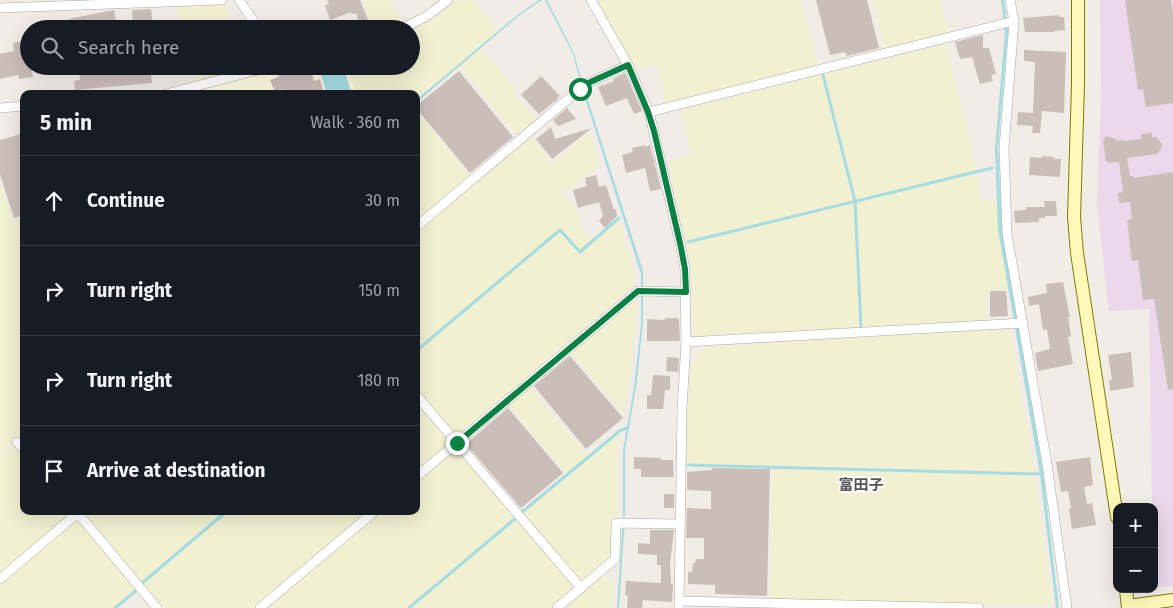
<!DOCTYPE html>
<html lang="en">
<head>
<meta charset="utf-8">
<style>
  :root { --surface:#171b24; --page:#20242c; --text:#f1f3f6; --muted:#9ea1a6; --line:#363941 }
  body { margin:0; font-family:"Fira Sans","Noto Sans JP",sans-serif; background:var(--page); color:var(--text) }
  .controls { position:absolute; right:15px; bottom:15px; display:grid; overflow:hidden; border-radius:10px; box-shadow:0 5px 20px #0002 }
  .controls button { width:45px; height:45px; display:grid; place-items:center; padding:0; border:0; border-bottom:1px solid var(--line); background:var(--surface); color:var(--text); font:25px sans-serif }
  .stop { position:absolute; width:15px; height:15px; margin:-11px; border:4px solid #0b8043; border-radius:50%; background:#fff }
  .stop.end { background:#0b8043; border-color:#fff; box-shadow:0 1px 5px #0008 }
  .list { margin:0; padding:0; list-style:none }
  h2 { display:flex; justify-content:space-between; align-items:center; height:65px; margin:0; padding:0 20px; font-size:21px }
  h2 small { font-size:16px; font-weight:400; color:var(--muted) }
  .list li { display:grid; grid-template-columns:32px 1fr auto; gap:15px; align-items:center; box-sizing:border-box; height:90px; padding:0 20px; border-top:1px solid var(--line) }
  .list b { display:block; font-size:19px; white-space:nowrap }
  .list em { font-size:16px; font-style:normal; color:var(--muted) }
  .icon { flex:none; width:28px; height:28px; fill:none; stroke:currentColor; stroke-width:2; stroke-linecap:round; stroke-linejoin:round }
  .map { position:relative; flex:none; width:1173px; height:608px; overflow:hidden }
  .search { position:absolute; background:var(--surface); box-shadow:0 5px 20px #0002; left:20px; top:20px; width:400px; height:55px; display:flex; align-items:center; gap:12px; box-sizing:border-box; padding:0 18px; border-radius:28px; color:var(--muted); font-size:19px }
  .panel { position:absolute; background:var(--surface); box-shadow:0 5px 20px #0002; left:20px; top:90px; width:400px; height:425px; border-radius:10px }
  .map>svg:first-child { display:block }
  .industrial { fill:#ebd8ea }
  .education { fill:#fffbe2 }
  .farmland { fill:#f1f0d1 }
  .water { fill:#a4dce2 }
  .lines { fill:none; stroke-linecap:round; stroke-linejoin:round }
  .stream { stroke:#a4dce2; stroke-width:3 }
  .building { fill:#cabeb9 }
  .street-casing { stroke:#a8a8a8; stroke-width:10 }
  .secondary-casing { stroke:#7f7d00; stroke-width:14 }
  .street { stroke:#fff; stroke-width:9 }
  .secondary { stroke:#fef9b8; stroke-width:12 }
  .route { stroke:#0b8043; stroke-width:6 }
  .labels { text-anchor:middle; stroke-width:4; stroke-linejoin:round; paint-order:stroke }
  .neighbourhood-label { font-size:15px; font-weight:bold; fill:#545454; stroke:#fff }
</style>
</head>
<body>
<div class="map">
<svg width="1173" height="608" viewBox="0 0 1173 608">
  <rect width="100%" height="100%" fill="#f2ece6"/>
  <path class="industrial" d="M1100 0H1173V586L1154 588V507H1152L1149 309 1109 311 1097 206 1101 99Z"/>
  <path class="education" d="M293 66H347L357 94H184Z"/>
  <g class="farmland">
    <path d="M362 0H389L402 22 384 29H373Z"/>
    <path d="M457 0H474L498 31 416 100V94H357L347 66H411V30L430 19Z"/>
    <path d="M597 0H801L818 66 666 105 658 65 634 69Z"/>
    <path d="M873 0H940L949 33 885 49Z"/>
    <path d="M225 4 233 29H182L176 7Z"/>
    <path d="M946 44 977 171 979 200 997 199 998 229 1009 289 986 290 987 322 696 339 692 336 691 269 668 161 692 155 681 110Z"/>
    <path d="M481 48 517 91 513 94 536 119 518 136 460 66Z"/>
    <path d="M192 66H246L247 69 196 82Z"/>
    <path d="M416 110 471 177 424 216 416 206Z"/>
    <path d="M590 132 599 165 562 194 580 215 581 229 594 239 619 218 635 275V285L460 436 454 435 416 391V231L530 136 552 163Z"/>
    <path d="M0 184 13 223 24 220V433L0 453Z"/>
    <path d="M637 295 636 325 624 415 570 351Z"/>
    <path d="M1010 328 1035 474 1053 606 770 599 773 467 688 465 687 416 691 364 695 362 703 347Z"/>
    <path d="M530 387 588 457 621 430 617 451 618 519H612L611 557 583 581H577L521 513 567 474 508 405Z"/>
    <path d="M416 398 451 439 450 444 416 473Z"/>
    <path d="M15 443 24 452V511H73L72 514 0 574V456Z"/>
    <path d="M455 448H459L574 583 573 590 551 608H266L381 511H416V481Z"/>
    <path d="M85 511H371L256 608H160L84 517Z"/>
    <path d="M80 521 137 590 115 608H0V585L74 522Z"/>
    <path d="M604 574 614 584 613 608H562Z"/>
  </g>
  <g class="water">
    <path d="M539 0H542L521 14 416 103V100L520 13Z"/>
    <path d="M545 0H547L574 53 585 91 643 271V324L636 387 625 450V518L619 608H617L623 519V450L634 387 641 325V274L583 92 573 54Z"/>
    <path d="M1001 0H1004L1008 31 998 148 1002 228 1043 473 1059 608H1056L1040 474 998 229 995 149 1005 31Z"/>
    <path d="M327 66H343L352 94H327L319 69Z"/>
  </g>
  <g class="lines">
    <g class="stream">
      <path d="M823 75 855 201 861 327"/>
      <path d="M688 242 992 168"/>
      <path d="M416 351 560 230 580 252 619 218"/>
      <path d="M688 465 1040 474"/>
      <path d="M521 513 621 430 627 428"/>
      <path d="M141 584 227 511"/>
      <path d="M115 608 137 590"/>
      <path d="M409 608 516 518"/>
    </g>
  </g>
  <g class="building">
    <path d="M327 0H360L370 25 361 28 356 13 352 14 351 12 330 20 325 5 329 4Z"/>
    <path d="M816 0H867L879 48 847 56 845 52 830 55Z"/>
    <path d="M1125 0H1171L1173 13V103L1146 107 1143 89 1138 90Z"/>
    <path d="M151 9 153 29H133L132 10Z"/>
    <path d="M114 10 118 29H70L68 19Z"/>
    <path d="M1059 15 1060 17H1064L1065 30 1054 31V32H1025L1023 18Z"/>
    <path d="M983 35V48H989L996 74 991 75 993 81 980 84 972 57 960 59 955 42Z"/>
    <path d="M29 40V66H31L33 77 19 79 18 75 0 79V54L14 51 13 43Z"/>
    <path d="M1024 50 1066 52 1064 113 1042 111 1040 133H1032L1033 126 1017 125 1018 112 1033 113 1035 62 1024 61Z"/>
    <path d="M79 66H126L128 75 138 73 137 66H150L152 83 75 90 74 81 80 80Z"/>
    <path d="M302 66H310L314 81 320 79 324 94H284L283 89 275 92 270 80 279 77 278 74Z"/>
    <path d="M459 71 513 137 470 173 416 108V106Z"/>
    <path d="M625 73 642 111 634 114 627 98 606 106 598 87 614 81 613 79Z"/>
    <path d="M541 76 560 96 557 98 558 99 539 114 521 95Z"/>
    <path d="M567 108 576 119 558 126 553 120Z"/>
    <path d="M551 127 555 139 592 128 552 159 536 139Z"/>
    <path d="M24 133V215L14 218 0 174V140Z"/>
    <path d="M1152 133V137H1156L1162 144 1161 149 1157 154 1127 158 1130 176H1133L1134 178 1173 172V389L1168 390 1154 299 1143 300 1138 260 1132 261 1127 220 1132 219 1130 202 1119 203 1118 193 1123 192 1119 162 1108 163V161H1106L1103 141 1105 137 1107 136 1116 139V141L1124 140V141L1142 139 1141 134Z"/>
    <path d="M645 145V147L650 145 661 189 650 191 645 168 626 173 622 155 633 152 632 148Z"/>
    <path d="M1042 156 1054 157V159H1061L1060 177 1029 175 1030 157 1042 158Z"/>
    <path d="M596 175 599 187 606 185 614 210 616 209 617 216 605 228 599 221 603 216 599 202 578 208 573 190 587 186 585 178Z"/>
    <path d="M1044 201H1056L1057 216H1045V218H1039V222L1015 223 1014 211 1026 210V207H1045Z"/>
    <path d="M1063 282 1070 317H1068L1071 336 1068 337 1073 364 1038 371 1035 353 1050 349 1047 329 1043 330 1039 304 1029 306 1028 297 1047 293 1046 284Z"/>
    <path d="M990 291H1006L1008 316 990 317Z"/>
    <path d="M665 318H678L679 320 680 341H647V319L665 320Z"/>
    <path d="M1131 352 1134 387 1110 391 1109 380H1112L1108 355Z"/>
    <path d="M570 356 623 418 586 449 534 386Z"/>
    <path d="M667 357 679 358 678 372 666 371Z"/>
    <path d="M653 375 670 376V390H665L663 409H647V395H651Z"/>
    <path d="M508 408 563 473 521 508 466 444Z"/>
    <path d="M634 457 661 458V460H673L674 477H641V469H634Z"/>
    <path d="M1090 457 1093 485 1084 487 1087 504 1092 503 1096 525 1072 529 1069 509 1071 508 1068 491 1061 492 1056 462Z"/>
    <path d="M712 468 770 469 767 596 715 594V585L688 584V572H692L693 563H695L696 559H704V538H686L687 508 711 509V491L687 490V472L712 470Z"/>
    <rect x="664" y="494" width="10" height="14"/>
    <path d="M650 530H674L670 564 671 584H673L672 602 643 600 642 608H627L628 595H625L626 581 661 583V565H657V555L638 554V543L650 544Z"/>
  </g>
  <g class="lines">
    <g class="street-casing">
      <g id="street">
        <path d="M239 0 259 29"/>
        <path d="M591 0 628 65 649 112 680 243 685 269 686 342 682 408 679 608"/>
        <path d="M1010 0 1014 21 1004 148 1007 234 1047 464 1067 608"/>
        <path d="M0 8 222 0"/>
        <path d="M401 29 427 16 448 0"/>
        <path d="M166 94 273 66"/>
        <path d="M0 108 24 106"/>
        <path d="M649 112 1014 21"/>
        <path d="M416 227 586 84 628 65"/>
        <path d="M686 342 1023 323"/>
        <path d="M416 395 581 588"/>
        <path d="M17 442 24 449"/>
        <path d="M416 477 638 291 686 292"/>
        <path d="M76 511 157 608"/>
        <path d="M0 579 80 511"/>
        <path d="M679 601 979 608"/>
        <path d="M260 608 375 511"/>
        <path d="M557 608 615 559 616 523 680 524"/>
      </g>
    </g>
    <g class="secondary-casing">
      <g id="secondary">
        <path d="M1078 0V85L1074 217 1077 253 1117 517"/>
        <path d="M1126 589 1128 608"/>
        <path d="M1128 606 1173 600"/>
      </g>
    </g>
    <use href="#street" class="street"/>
    <use href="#secondary" class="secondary"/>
  </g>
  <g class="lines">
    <path class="route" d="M457 443 638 291 686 292 685 269 680 243 654 131 648 112 628 65 586 84 580 89"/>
  </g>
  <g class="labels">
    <g class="neighbourhood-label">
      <text x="861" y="490">富田子</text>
    </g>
  </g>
</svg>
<div class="controls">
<button>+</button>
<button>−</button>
</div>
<div class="stop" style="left:580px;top:89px"></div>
<div class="stop end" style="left:457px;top:443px"></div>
<div class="search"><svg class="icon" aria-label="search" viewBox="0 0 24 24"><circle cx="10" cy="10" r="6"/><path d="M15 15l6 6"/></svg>Search here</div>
<section class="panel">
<h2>5 min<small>Walk · 360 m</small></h2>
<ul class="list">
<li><svg class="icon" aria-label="ahead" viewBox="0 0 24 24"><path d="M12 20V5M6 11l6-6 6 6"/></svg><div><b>Continue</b></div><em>30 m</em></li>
<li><svg class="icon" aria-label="right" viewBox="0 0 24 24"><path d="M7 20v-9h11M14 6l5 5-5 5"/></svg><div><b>Turn right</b></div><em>150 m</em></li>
<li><svg class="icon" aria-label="right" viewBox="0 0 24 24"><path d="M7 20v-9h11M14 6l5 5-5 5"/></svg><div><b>Turn right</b></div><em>180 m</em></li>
<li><svg class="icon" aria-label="arrive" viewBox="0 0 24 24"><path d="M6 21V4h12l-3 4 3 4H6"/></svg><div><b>Arrive at destination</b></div></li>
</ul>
</section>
</div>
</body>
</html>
